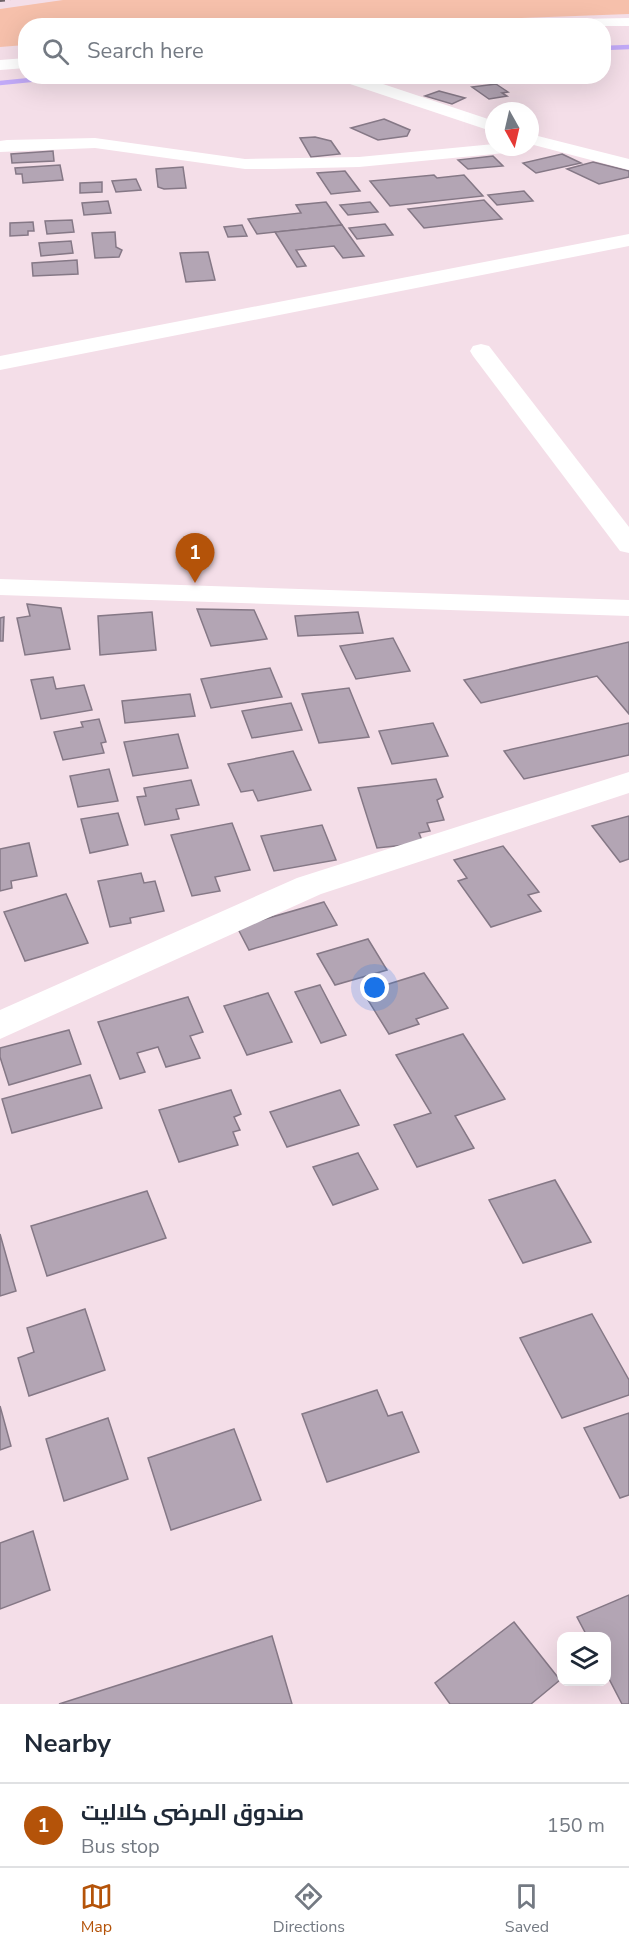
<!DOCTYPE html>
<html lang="en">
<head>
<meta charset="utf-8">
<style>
  :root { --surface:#fff; --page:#f6f6f7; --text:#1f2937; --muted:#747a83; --line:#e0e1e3; --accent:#b45309 }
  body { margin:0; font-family:"Nunito Sans",Cairo,sans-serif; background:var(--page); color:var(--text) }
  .controls { position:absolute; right:18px; bottom:18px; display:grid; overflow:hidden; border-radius:12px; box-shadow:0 6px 24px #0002 }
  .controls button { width:54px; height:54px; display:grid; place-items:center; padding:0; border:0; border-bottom:2px solid var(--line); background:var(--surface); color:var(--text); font:30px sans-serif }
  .compass { position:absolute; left:485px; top:102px; width:54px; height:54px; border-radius:50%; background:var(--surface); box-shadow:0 6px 24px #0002; rotate:172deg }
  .you { position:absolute; left:375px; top:988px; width:21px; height:21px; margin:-15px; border:4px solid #fff; border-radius:50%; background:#1a73e8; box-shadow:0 0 0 9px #1a73e833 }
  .badge { display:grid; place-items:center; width:39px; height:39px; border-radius:50%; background:var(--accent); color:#fff; font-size:20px; font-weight:700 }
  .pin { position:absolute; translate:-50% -50px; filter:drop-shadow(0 2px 3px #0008) }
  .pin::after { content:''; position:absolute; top:32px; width:21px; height:18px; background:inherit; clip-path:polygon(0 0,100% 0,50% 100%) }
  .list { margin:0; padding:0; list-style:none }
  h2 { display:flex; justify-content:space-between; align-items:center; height:78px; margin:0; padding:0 24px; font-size:26px }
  h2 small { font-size:20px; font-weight:400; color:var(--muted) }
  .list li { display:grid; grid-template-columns:39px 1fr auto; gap:18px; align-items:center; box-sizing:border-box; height:84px; padding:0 24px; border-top:2px solid var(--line) }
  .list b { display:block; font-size:22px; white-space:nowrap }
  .list p { margin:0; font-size:20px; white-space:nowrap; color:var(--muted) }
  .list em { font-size:20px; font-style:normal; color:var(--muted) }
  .icon { flex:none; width:33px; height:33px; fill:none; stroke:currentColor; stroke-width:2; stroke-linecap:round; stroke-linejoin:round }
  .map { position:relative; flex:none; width:629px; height:1704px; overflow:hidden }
  .search { position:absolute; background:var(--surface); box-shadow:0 6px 24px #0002; left:18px; right:18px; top:18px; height:66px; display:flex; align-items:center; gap:15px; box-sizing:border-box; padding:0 21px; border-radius:24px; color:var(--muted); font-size:22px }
  .sheet { height:162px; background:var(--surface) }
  nav { display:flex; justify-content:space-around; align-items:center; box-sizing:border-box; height:84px; border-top:2px solid var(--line); background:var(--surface); font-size:16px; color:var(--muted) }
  nav a { display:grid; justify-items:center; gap:3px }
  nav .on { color:var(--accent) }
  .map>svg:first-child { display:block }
  .green { fill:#f6c0ab }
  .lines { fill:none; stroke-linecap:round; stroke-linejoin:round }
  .stream { stroke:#c2aaf8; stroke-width:4.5 }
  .building { fill:#b3a5b4; stroke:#857886; stroke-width:1.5 }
  .minor { fill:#fff; fill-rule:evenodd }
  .tertiary { fill:#fff; fill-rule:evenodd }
  .trunk { fill:#fff; fill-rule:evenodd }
  .rail { stroke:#6f6368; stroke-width:2; stroke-dasharray:5 5; stroke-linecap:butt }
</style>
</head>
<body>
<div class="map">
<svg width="629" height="1704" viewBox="0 0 629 1704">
  <rect width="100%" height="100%" fill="#f4dee8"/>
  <path class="green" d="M63 0H629V14L300 26H26L25 45 0 47V9Z"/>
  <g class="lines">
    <g class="stream">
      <path d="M604 48 629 47"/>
      <path d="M0 83 70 76"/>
    </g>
  </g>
  <g class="building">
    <path d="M496 84 508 92 502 93 507 96 489 99 472 87Z"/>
    <path d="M439 91 465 98 452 104 425 96Z"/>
    <path d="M384 119 410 130 407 136 378 140 351 128Z"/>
    <path d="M315 137 331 141 340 154 311 157 300 138Z"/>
    <path d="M53 151 54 161 12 163 11 154Z"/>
    <path d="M562 154 581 163 536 173 523 163Z"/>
    <path d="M493 156 503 166 468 169 458 160Z"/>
    <path d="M593 162 629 171V177L599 184 567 169Z"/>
    <path d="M60 165 63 180 23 183 22 174H16L15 168Z"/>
    <path d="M183 167 186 188 164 189 158 187 156 169Z"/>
    <path d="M345 171 360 191 331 194 317 173Z"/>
    <path d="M434 175 437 178 464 175 483 196 390 206 370 181Z"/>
    <path d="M136 179 141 190 116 192 112 181Z"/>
    <path d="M102 182V192L80 193V183Z"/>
    <path d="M524 191 533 201 497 205 488 195Z"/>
    <path d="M484 200 502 219 424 228 408 209Z"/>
    <path d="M108 201 111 213 84 215 82 203Z"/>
    <path d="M326 202 342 225 257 234 248 219 301 213 296 205Z"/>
    <path d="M370 202 378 212 348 215 340 205Z"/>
    <path d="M72 220 74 232 47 234 45 221Z"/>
    <path d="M33 222 34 231H28V235L10 236V223Z"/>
    <path d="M385 224 393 235 357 239 349 228Z"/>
    <path d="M242 225 247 236 228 237 224 227Z"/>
    <path d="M342 225 364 256 343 258 334 246 296 250 306 266 297 267 275 232Z"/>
    <path d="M115 232 116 247 122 250 119 257 95 258 92 233Z"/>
    <path d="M71 241 73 253 41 256 39 243Z"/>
    <path d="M208 252 215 280 186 282 180 253Z"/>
    <path d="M77 260 78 274 33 276 32 263Z"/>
    <path d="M27 604 61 608 70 649 25 655 17 618 30 616Z"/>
    <path d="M197 609 254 610 267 639 211 646Z"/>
    <path d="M152 612 156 650 100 655 98 616Z"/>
    <path d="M358 612 363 633 298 636 295 616Z"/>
    <path d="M4 617 3 641H0V618Z"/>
    <path d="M393 638 410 671 356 679 340 646Z"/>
    <path d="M629 642V714L597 676 481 703 464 680Z"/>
    <path d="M270 668 282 697 211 708 201 679Z"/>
    <path d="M53 677 56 689 84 685 92 710 41 719 31 680Z"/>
    <path d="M349 688 369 737 319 743 302 694Z"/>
    <path d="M190 694 195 716 125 723 122 701Z"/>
    <path d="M291 703 302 730 252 738 242 711Z"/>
    <path d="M99 719 106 742 101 743 104 753 63 760 54 732 83 727 81 722Z"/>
    <path d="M433 723 448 756 392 764 379 731Z"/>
    <path d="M629 723V755L524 779 504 751Z"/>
    <path d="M178 734 188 768 133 776 124 742Z"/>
    <path d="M293 751 311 790 258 801 253 790 241 792 228 764Z"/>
    <path d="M109 769 118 801 78 807 70 776Z"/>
    <path d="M436 779 443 797 437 800 444 820 427 823 430 831 419 833 423 843 377 848 358 788Z"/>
    <path d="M191 780 199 805 176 809 179 819 145 825 137 797 146 796 144 788Z"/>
    <path d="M118 813 128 845 90 853 81 819Z"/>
    <path d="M629 816V859L620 862 592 826Z"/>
    <path d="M232 823 250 870 215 877 220 891 192 896 171 835Z"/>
    <path d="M322 825 336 860 274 871 261 836Z"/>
    <path d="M29 843 37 876 11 881 12 888 0 891V849Z"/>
    <path d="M503 846 539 892 528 895 541 911 491 927 458 881 467 878 454 860Z"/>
    <path d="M141 873 144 883 155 881 164 911 130 918 131 923 110 927 98 881Z"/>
    <path d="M66 894 88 943 25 961 4 912Z"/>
    <path d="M324 902 337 925 249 950 237 927Z"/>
    <path d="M368 939 387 970 335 985 317 954Z"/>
    <path d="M424 973 448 1008 416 1019 419 1024 389 1034 363 992Z"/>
    <path d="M320 985 346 1035 321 1043 295 992Z"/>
    <path d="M268 993 292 1042 247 1055 224 1006Z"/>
    <path d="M188 997 203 1032 190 1036 200 1058 166 1067 158 1047 137 1053 145 1072 120 1079 98 1022Z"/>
    <path d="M69 1030 81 1064 9 1085 0 1057V1048Z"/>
    <path d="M463 1034 505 1099 455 1116 474 1148 417 1167 394 1125 431 1113 396 1055Z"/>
    <path d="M90 1075 102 1108 12 1133 2 1099Z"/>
    <path d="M231 1090 241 1114 234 1117 240 1130 233 1132 238 1145 179 1162 159 1110Z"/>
    <path d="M340 1090 359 1125 287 1147 270 1112Z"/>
    <path d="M358 1153 378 1189 333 1205 313 1167Z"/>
    <path d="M555 1180 591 1242 523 1263 489 1200Z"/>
    <path d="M147 1191 166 1238 47 1276 31 1226Z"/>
    <path d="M0 1234 16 1291 0 1296Z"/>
    <path d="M85 1309 105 1370 29 1396 18 1358 34 1352 27 1328Z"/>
    <path d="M592 1314 629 1380V1395L562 1418 520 1338Z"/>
    <path d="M377 1390 388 1416 402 1412 419 1452 327 1482 302 1414Z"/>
    <path d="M0 1406 11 1446 0 1450Z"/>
    <path d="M629 1413V1495L620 1498 584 1428Z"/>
    <path d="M108 1418 128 1479 64 1501 46 1439Z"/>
    <path d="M234 1429 261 1500 171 1530 148 1458Z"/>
    <path d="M33 1531 50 1590 0 1609V1543Z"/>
    <path d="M629 1595V1704H622L606 1673V1636H587L577 1617Z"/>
    <path d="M514 1622 560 1680 531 1704H450L435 1683Z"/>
    <path d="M272 1636 292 1704H59Z"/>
  </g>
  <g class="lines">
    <g class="minor">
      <path d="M333 76H359L494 121V132L335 79Z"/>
      <path d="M530 134 629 159V170L530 144Z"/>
      <path d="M95 138 245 159 359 157 494 144V147H525L522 151 516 152 359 167 273 169H245L95 148 0 152V141L7 140Z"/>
      <path d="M481 344 489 346 629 527V553L620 551 473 356 470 351 473 346Z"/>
      <path d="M629 772V793L321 894 0 1039V1010L297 878Z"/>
    </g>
    <g class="tertiary">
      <path d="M629 234V246L0 370V356Z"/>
      <path d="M0 579 629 600V616L0 595Z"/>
    </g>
    <g class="trunk">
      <path d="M629 18V26H466L473 21Z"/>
      <path d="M26 58V68L0 70V60Z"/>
    </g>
    <path class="rail" d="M0 1 10 0"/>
  </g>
</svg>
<div class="controls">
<button><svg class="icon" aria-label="layers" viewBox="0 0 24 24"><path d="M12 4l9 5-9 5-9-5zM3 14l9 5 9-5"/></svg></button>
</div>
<svg class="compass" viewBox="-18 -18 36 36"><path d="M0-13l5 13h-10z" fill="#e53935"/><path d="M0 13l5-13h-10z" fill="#747a83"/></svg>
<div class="you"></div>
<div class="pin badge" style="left:195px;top:583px">1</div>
<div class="search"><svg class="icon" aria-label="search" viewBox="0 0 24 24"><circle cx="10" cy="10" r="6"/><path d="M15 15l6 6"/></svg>Search here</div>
</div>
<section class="sheet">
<h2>Nearby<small></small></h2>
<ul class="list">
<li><span class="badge">1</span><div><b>صندوق المرضى كلاليت</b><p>Bus stop</p></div><em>150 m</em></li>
</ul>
</section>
<nav>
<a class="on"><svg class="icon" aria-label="map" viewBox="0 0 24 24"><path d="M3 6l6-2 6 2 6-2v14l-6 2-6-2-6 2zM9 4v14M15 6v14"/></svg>Map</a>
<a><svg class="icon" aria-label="directions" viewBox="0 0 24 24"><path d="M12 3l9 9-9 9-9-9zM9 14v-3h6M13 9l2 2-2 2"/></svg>Directions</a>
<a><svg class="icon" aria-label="saved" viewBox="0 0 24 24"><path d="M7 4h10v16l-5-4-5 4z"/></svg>Saved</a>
</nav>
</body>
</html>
